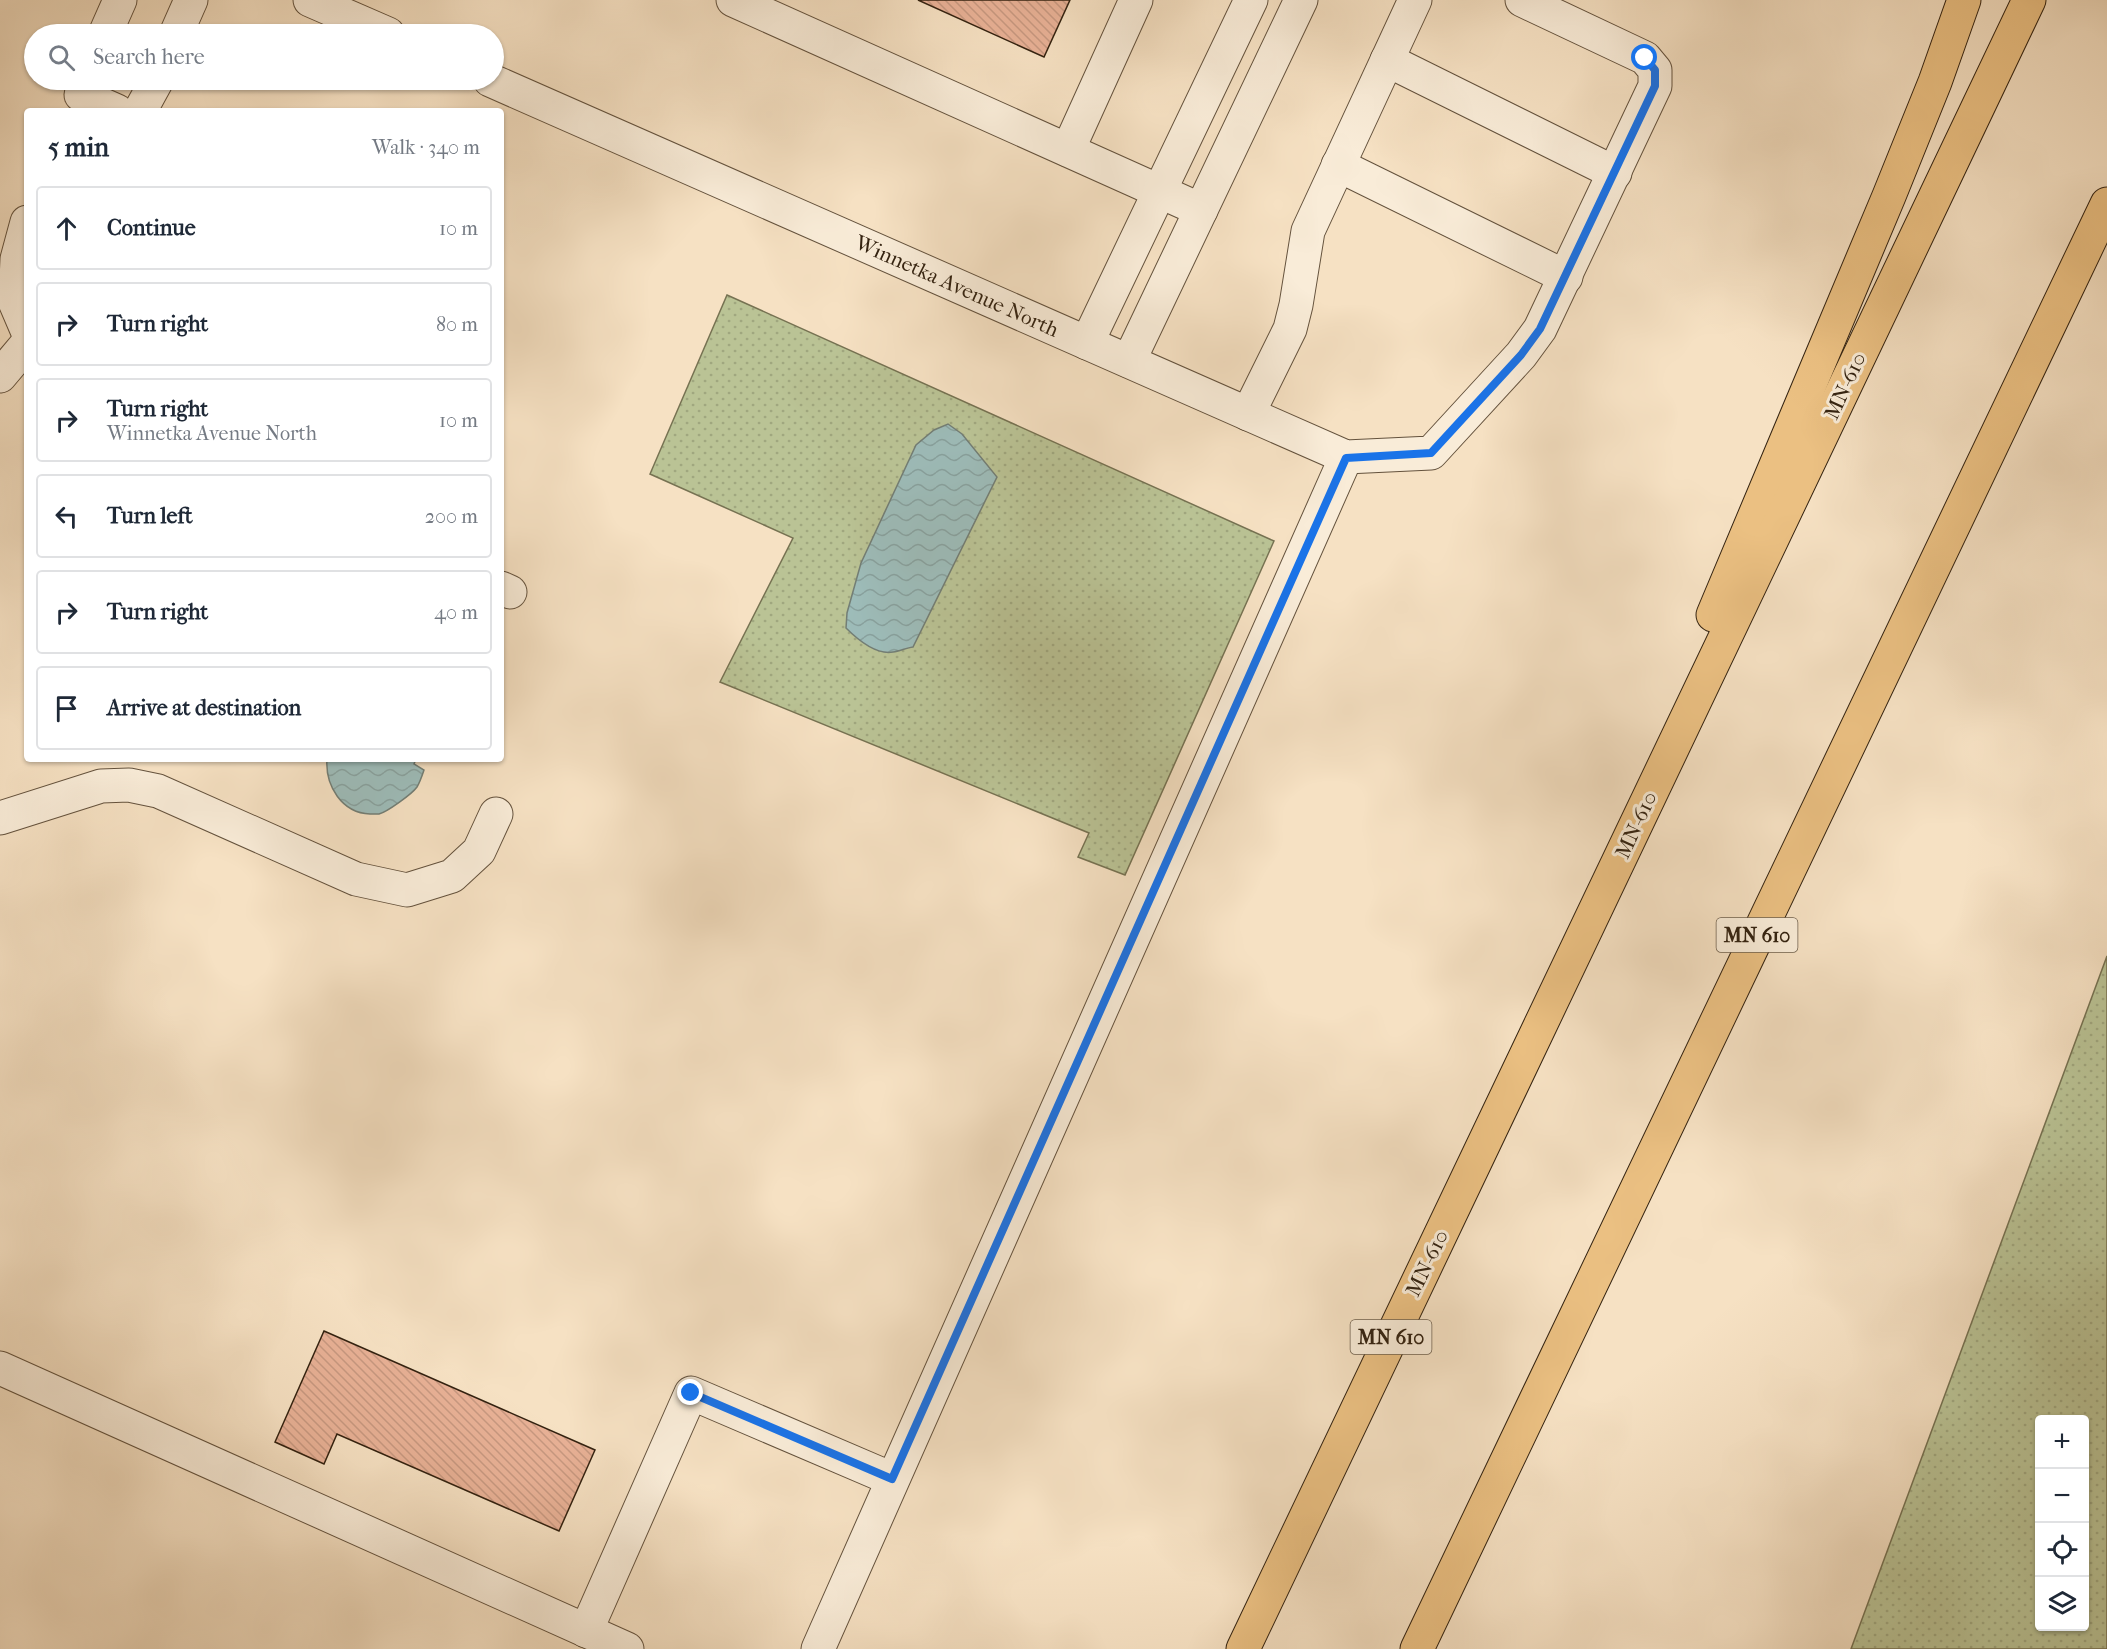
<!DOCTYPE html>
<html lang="en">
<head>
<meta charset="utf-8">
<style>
  :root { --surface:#fff; --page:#f2f2f3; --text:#1f2937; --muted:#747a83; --line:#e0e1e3 }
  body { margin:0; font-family:"IM FELL French Canon",serif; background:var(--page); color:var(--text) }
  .controls { position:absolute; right:18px; bottom:18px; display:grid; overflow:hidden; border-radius:6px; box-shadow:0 2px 4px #0004 }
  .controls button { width:54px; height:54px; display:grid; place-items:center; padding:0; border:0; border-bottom:2px solid var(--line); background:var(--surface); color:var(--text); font:30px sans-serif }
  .stop { position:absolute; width:18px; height:18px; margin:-14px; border:4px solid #1a73e8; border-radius:50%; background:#fff }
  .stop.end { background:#1a73e8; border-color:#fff; box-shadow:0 2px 6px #0008 }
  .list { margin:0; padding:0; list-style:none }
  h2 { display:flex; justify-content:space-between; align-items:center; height:78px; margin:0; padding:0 24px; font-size:26px }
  h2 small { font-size:20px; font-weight:400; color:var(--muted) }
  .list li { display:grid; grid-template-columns:39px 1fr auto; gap:18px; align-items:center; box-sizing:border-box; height:84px; margin:0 12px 12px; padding:0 12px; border:2px solid var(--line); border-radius:6px }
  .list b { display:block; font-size:22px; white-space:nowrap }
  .list p { margin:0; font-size:20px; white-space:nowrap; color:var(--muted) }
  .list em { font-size:20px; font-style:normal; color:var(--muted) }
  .icon { flex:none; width:33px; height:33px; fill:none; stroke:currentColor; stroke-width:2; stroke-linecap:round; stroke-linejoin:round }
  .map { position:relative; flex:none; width:2107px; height:1649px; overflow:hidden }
  .search { position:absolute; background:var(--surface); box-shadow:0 2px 4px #0004; left:24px; top:24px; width:480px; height:66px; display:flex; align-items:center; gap:15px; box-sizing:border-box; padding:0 21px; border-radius:33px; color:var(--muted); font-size:22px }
  .panel { position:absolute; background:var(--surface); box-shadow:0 2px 4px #0004; left:24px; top:108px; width:480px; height:654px; border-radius:6px }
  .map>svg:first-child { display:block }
  .grass { fill:url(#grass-dots); stroke:#767252; stroke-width:1.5; fill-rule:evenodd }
  .water { fill:url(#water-waves); stroke:#737e75; stroke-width:1.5 }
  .building { fill:url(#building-back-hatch); stroke:#332210; stroke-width:1.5 }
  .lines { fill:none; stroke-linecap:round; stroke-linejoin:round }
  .minor-casing { stroke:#64523d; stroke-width:35 }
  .highway-casing { stroke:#332210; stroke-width:35 }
  .minor { stroke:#f9ecd8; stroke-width:33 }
  .highway { stroke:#ebc082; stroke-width:33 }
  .route { stroke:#1a73e8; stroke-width:8 }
  .labels { text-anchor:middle; stroke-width:6; stroke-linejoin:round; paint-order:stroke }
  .shield { fill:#f9ecd8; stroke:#6e5f4c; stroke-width:1.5 }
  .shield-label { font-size:20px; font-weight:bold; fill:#332210 }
  .street-label { font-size:21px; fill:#332210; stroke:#f9ecd8 }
</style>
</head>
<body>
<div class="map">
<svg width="2107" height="1649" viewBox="0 0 2107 1649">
  <defs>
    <pattern id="grass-dots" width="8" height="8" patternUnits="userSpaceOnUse" patternTransform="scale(1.5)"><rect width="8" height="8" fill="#bac395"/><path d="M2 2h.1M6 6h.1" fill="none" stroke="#a0a77f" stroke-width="1.8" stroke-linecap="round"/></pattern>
    <pattern id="water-waves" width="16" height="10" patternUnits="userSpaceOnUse" patternTransform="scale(1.5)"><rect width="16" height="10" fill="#9dbcb9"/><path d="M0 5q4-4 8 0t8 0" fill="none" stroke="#88a19e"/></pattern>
    <pattern id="building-back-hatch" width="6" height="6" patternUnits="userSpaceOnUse" patternTransform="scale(1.5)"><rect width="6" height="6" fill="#e8b196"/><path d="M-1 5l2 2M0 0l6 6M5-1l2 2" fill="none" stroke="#c79880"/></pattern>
  </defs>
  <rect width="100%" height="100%" fill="#f6e1c3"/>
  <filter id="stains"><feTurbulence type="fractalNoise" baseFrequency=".00333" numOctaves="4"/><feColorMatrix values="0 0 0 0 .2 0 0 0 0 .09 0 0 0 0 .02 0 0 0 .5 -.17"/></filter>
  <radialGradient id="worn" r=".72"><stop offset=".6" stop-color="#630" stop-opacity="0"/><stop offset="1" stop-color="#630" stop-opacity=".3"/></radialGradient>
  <g class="grass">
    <path d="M727 295 1274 541 1125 875 1078 857 1089 833 720 682 793 538 650 474Z"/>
    <path d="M2107 956V1649H1851ZM2040 1420H2084V1626H2040Z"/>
  </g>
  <g class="water">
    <path d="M948 424 962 434 997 477 913 647C906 648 900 651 893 652 876 655 857 639 846 628L847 613 861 563 916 445 934 430Z"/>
    <path d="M327 759H416L414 764 424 770C422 776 420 782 417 787 412 794 387 812 379 814 379 814 370 814 370 814 342 813 325 786 327 759Z"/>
  </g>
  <g class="building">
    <path d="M918 0H1070L1044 57Z"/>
    <path d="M324 1331 595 1450 559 1531 337 1434 324 1464 275 1442Z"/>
  </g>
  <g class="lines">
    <g class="minor-casing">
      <g id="minor">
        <path d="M310 0 388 34"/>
        <path d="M733 0 1201 210"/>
        <path d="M105 34 120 0"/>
        <path d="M176 34 191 0"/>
        <path d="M1387 60 1615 173"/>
        <path d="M490 80 1346 457 1431 453 1521 355 1540 329 1655 86V70L1645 58 1522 0"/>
        <path d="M81 95 117 111"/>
        <path d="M140 111 157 80"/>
        <path d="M1068 150 1136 0"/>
        <path d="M1338 165 1566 277"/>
        <path d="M27 222 17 259 15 302 27 330"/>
        <path d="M1087 343 1251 0"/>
        <path d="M1129 361 1301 0"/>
        <path d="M0 376 27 344"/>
        <path d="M1248 414 1290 329 1296 305 1308 231 1415 0"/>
        <path d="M501 588 510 592"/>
        <path d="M0 818 101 786 129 785 158 791 356 879 407 890 452 876 479 851 496 814"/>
        <path d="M0 1368 627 1649"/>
        <path d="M586 1631 691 1393 892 1479"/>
        <path d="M818 1649 1346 457"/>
      </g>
    </g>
    <g class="highway-casing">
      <g id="highway">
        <path d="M1713 615 1889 196 1935 82 1964 0"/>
        <path d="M1243 1649 2029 0"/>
        <path d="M1417 1649 2107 204"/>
      </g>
    </g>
    <use href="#minor" class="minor"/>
    <use href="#highway" class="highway"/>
  </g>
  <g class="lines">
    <path class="route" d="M691 1393 892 1479 1346 458 1431 453 1521 355 1540 329 1655 86V70L1645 58"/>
  </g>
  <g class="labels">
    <g class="shield">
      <rect x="1716.5" y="918" width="81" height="34" rx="4.5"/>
      <rect x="1350.5" y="1320" width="81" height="34" rx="4.5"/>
    </g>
    <g class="shield-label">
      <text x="1757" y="942">MN 610</text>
      <text x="1391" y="1344">MN 610</text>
    </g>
    <g class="street-label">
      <text transform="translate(957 286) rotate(24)" y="7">Winnetka Avenue North</text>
      <text transform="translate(1845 386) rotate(-65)" y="7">MN-610</text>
      <text transform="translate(1636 825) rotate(-65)" y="7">MN-610</text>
      <text transform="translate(1427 1263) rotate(-64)" y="7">MN-610</text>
    </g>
  </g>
  <rect width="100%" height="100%" filter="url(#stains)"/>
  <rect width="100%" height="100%" fill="url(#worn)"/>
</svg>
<div class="controls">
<button>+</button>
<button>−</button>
<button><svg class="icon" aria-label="locate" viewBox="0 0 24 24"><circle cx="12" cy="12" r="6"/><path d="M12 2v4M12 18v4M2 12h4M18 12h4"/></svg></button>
<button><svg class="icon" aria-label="layers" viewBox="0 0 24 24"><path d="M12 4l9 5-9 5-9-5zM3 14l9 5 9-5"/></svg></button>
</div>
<div class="stop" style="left:1645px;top:58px"></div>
<div class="stop end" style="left:691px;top:1393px"></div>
<div class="search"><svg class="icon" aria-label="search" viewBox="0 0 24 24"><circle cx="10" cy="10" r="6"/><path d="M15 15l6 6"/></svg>Search here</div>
<section class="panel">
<h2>5 min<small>Walk · 340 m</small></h2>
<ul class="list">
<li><svg class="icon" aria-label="ahead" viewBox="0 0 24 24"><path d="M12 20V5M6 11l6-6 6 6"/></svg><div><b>Continue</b></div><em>10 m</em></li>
<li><svg class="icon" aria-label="right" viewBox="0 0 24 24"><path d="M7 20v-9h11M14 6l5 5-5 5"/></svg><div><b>Turn right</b></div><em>80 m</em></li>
<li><svg class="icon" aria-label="right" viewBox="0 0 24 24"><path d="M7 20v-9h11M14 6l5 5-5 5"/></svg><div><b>Turn right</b><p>Winnetka Avenue North</p></div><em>10 m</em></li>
<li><svg class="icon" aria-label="left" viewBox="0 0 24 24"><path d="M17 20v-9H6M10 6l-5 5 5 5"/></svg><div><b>Turn left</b></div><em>200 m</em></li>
<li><svg class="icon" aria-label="right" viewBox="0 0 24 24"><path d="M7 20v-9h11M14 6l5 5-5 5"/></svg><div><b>Turn right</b></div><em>40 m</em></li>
<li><svg class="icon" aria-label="arrive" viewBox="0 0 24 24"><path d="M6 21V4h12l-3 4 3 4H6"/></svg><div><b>Arrive at destination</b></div></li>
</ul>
</section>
</div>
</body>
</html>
